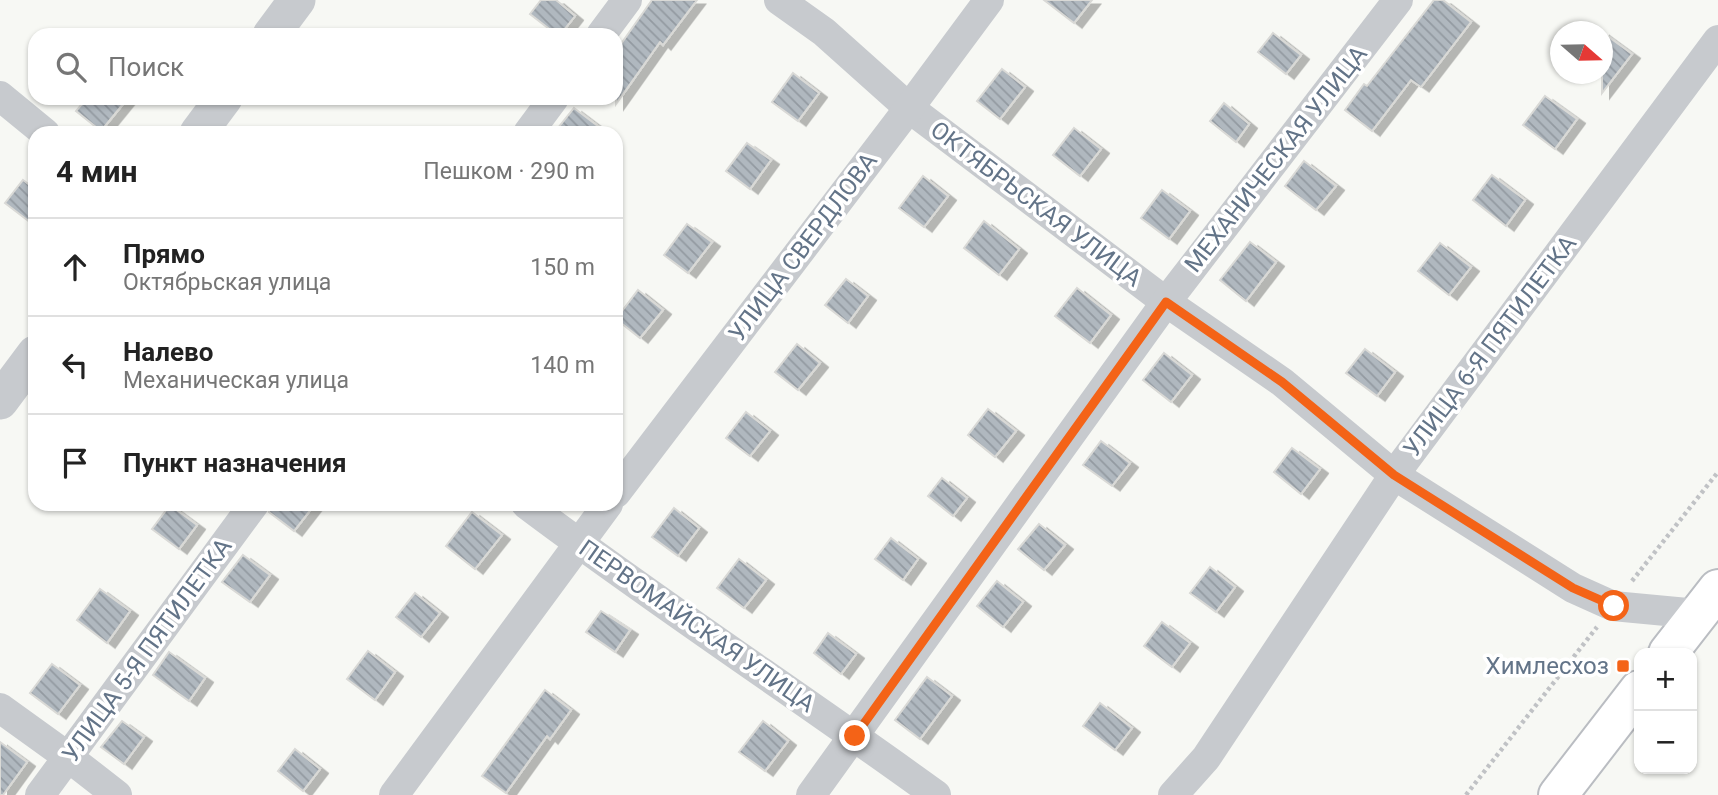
<!DOCTYPE html>
<html lang="ru">
<head>
<meta charset="utf-8">
<style>
  :root { --surface:#fff; --page:#f6f6f6; --text:#222; --muted:#767676; --line:#e0e0e0 }
  body { margin:0; font-family:Roboto,sans-serif; background:var(--page); color:var(--text) }
  .controls { position:absolute; right:21px; bottom:21px; display:grid; overflow:hidden; border-radius:14px; box-shadow:0 2px 5px #0004 }
  .controls button { width:63px; height:63px; display:grid; place-items:center; padding:0; border:0; border-bottom:2px solid var(--line); background:var(--surface); color:var(--text); font:35px sans-serif }
  .compass { position:absolute; left:1550px; top:21px; width:63px; height:63px; border-radius:50%; background:var(--surface); box-shadow:0 2px 5px #0004; rotate:110deg }
  .stop { position:absolute; width:21px; height:21px; margin:-16px; border:5px solid #f46317; border-radius:50%; background:#fff }
  .stop.end { background:#f46317; border-color:#fff; box-shadow:0 2px 7px #0008 }
  .list { margin:0; padding:0; list-style:none }
  h2 { display:flex; justify-content:space-between; align-items:center; height:91px; margin:0; padding:0 28px; font-size:30px }
  h2 small { font-size:23px; font-weight:400; color:var(--muted) }
  .list li { display:grid; grid-template-columns:46px 1fr auto; gap:21px; align-items:center; box-sizing:border-box; height:98px; padding:0 28px; border-top:2px solid var(--line) }
  .list b { display:block; font-size:26px; white-space:nowrap }
  .list p { margin:0; font-size:23px; white-space:nowrap; color:var(--muted) }
  .list em { font-size:23px; font-style:normal; color:var(--muted) }
  .icon { flex:none; width:38px; height:38px; fill:none; stroke:currentColor; stroke-width:2; stroke-linecap:round; stroke-linejoin:round }
  .map { position:relative; flex:none; width:1718px; height:795px; overflow:hidden }
  .search { position:absolute; background:var(--surface); box-shadow:0 2px 5px #0004; left:28px; top:28px; width:595px; height:77px; display:flex; align-items:center; gap:18px; box-sizing:border-box; padding:0 24px; border-radius:21px; color:var(--muted); font-size:26px }
  .panel { position:absolute; background:var(--surface); box-shadow:0 2px 5px #0004; left:28px; top:126px; width:595px; height:385px; border-radius:21px }
  .map>svg:first-child { display:block }
  .building { fill:url(#building-back-hatch); stroke:#d9d9d6; stroke-width:2; filter:url(#shadow) }
  .lines { fill:none; stroke-linecap:round; stroke-linejoin:round }
  .primary-casing { stroke:#babdc2; stroke-width:42 }
  .path { stroke:#c0c2c5; stroke-width:4.5; stroke-dasharray:3.5 3.5; stroke-linecap:butt }
  .minor { stroke:#c7cace; stroke-width:30 }
  .tertiary { stroke:#c7cace; stroke-width:37 }
  .primary { stroke:#fff; stroke-width:38 }
  .route { stroke:#f46317; stroke-width:9 }
  .poi-dot { fill:#f46317; stroke:#fff; stroke-width:2.5 }
  .labels { text-anchor:middle; stroke-width:7; stroke-linejoin:round; paint-order:stroke }
  .street-label { font-size:24px; fill:#637488; stroke:#fff }
  .poi-label { font-size:24px; fill:#637488; stroke:#fff; text-anchor:end }
</style>
</head>
<body>
<div class="map">
<svg width="1718" height="795" viewBox="0 0 1718 795">
  <defs>
    <pattern id="building-back-hatch" width="6" height="6" patternUnits="userSpaceOnUse" patternTransform="scale(1.75)"><rect width="6" height="6" fill="#b0b8bf"/><path d="M-1 5l2 2M0 0l6 6M5-1l2 2" fill="none" stroke="#939aa1"/></pattern>
    <filter id="shadow"><feDropShadow dx="8" dy="4.5" stdDeviation="0" flood-color="#0004"/></filter>
  </defs>
  <rect width="100%" height="100%" fill="#f7f8f4"/>
  <g class="building">
    <path d="M541 0H556L575 16 560 35H557L530 14Z"/>
    <path d="M652 0H697L663 45 660 42 616 104V51Z"/>
    <path d="M1044 0H1092L1074 23Z"/>
    <path d="M1434 0H1443L1471 22 1421 87 1411 80 1372 131 1345 110 1364 84 1367 86Z"/>
    <path d="M1602 32 1632 54 1602 93Z"/>
    <path d="M1273 33 1301 55 1286 74 1258 52Z"/>
    <path d="M1002 69 1025 87 1000 119 977 101Z"/>
    <path d="M793 73 819 93 798 121 772 102Z"/>
    <path d="M1545 96 1577 119 1555 149 1523 125Z"/>
    <path d="M87 98H128L101 131 76 111Z"/>
    <path d="M1224 103 1249 124 1236 142 1210 121Z"/>
    <path d="M574 108 607 133H554Z"/>
    <path d="M1074 128 1101 149 1080 176 1053 155Z"/>
    <path d="M747 143 771 160 750 189 726 171Z"/>
    <path d="M1304 161 1336 186 1316 210 1285 186Z"/>
    <path d="M1492 175 1525 200 1506 226 1473 200Z"/>
    <path d="M923 176 948 196 924 227 899 208Z"/>
    <path d="M23 180 35 189V226L5 203Z"/>
    <path d="M1162 190 1190 211 1169 239 1141 218Z"/>
    <path d="M984 221 1019 249 999 275 964 248Z"/>
    <path d="M687 224 712 242 688 273 664 255Z"/>
    <path d="M1250 242 1276 262 1246 301 1220 280Z"/>
    <path d="M1440 243 1471 267 1449 295 1418 271Z"/>
    <path d="M846 279 868 296 848 323 825 305Z"/>
    <path d="M1077 288 1111 315 1090 343 1055 316Z"/>
    <path d="M638 290 663 310 640 338 616 319Z"/>
    <path d="M797 344 820 363 798 390 775 372Z"/>
    <path d="M1365 349 1395 372 1377 396 1346 373Z"/>
    <path d="M1164 353 1192 375 1171 402 1143 380Z"/>
    <path d="M988 409 1016 431 995 457 968 435Z"/>
    <path d="M746 412 770 431 750 456 726 438Z"/>
    <path d="M1101 441 1130 463 1112 486 1083 465Z"/>
    <path d="M1292 448 1320 469 1301 494 1274 472Z"/>
    <path d="M942 478 967 498 953 516 928 496Z"/>
    <path d="M271 504H315L294 531 269 512Z"/>
    <path d="M170 505 197 525 179 549 152 529Z"/>
    <path d="M674 508 699 528 678 556 652 537Z"/>
    <path d="M472 512 502 535 475 569 446 546Z"/>
    <path d="M1039 524 1065 545 1044 570 1018 549Z"/>
    <path d="M891 538 918 559 903 580 875 559Z"/>
    <path d="M243 555 270 575 250 602 222 582Z"/>
    <path d="M739 559 766 580 744 608 717 588Z"/>
    <path d="M1210 567 1235 587 1216 612 1190 593Z"/>
    <path d="M997 581 1023 602 1003 627 977 606Z"/>
    <path d="M100 589 130 611 107 643 77 620Z"/>
    <path d="M415 593 440 613 421 637 396 617Z"/>
    <path d="M601 611 630 630 615 652 586 632Z"/>
    <path d="M1162 622 1190 643 1172 667 1144 646Z"/>
    <path d="M828 633 856 654 841 674 814 653Z"/>
    <path d="M368 651 395 672 375 700 347 679Z"/>
    <path d="M169 652 205 678 189 701 153 675Z"/>
    <path d="M52 664 80 685 58 714 30 693Z"/>
    <path d="M927 677 952 696 920 739 895 720Z"/>
    <path d="M545 690 571 710 550 739 547 736 506 793 482 776Z"/>
    <path d="M1100 703 1132 728 1115 750 1083 726Z"/>
    <path d="M122 721 144 737 124 764 101 747Z"/>
    <path d="M763 721 788 741 765 771 739 752Z"/>
    <path d="M0 742 27 762 3 795H0Z"/>
    <path d="M295 749 320 769 303 791 278 771Z"/>
  </g>
  <g class="lines">
    <g class="primary-casing">
      <g id="primary">
        <path d="M1668 653 1718 589"/>
        <path d="M1558 795 1639 690"/>
      </g>
    </g>
    <g class="path">
      <path d="M1632 581 1718 472"/>
      <path d="M1466 795 1597 627"/>
    </g>
    <g class="minor">
      <path d="M779 0 824 32 909 108 1166 302 1282 382 1394 475 1573 588 1613 606 1698 614"/>
      <path d="M601 35 627 0"/>
      <path d="M0 96 45 133"/>
      <path d="M528 133 554 98"/>
      <path d="M616 493 909 108 989 0"/>
      <path d="M526 504C660 605 801 697 936 795"/>
      <path d="M0 708 68 757 117 795"/>
      <path d="M40 795 254 504"/>
      <path d="M394 795 608 504"/>
      <path d="M811 795 1166 302 1398 0"/>
      <path d="M1173 795 1206 758 1394 475 1718 40"/>
    </g>
    <g class="tertiary">
      <path d="M271 35 297 0"/>
      <path d="M198 133 224 98"/>
      <path d="M0 401 35 354"/>
    </g>
    <use href="#primary" class="primary"/>
  </g>
  <g class="lines">
    <path class="route" d="M855 736 1166 302 1282 382 1394 475 1573 588 1614 606"/>
  </g>
  <rect class="poi-dot" x="1616" y="659" width="14" height="14" rx="3.5"/>
  <g class="labels">
    <g class="street-label">
      <text transform="translate(1276 159) rotate(-52)" y="8">МЕХАНИЧЕСКАЯ УЛИЦА</text>
      <text transform="translate(1036 204) rotate(37)" y="8">ОКТЯБРЬСКАЯ УЛИЦА</text>
      <text transform="translate(803 247) rotate(-53)" y="8">УЛИЦА СВЕРДЛОВА</text>
      <text transform="translate(1490 346) rotate(-53)" y="8">УЛИЦА 6-Я ПЯТИЛЕТКА</text>
      <text transform="translate(697 626) rotate(35)" y="8">ПЕРВОМАЙСКАЯ УЛИЦА</text>
      <text transform="translate(147 650) rotate(-54)" y="8">УЛИЦА 5-Я ПЯТИЛЕТКА</text>
    </g>
    <g class="poi-label">
      <text x="1609" y="674">Химлесхоз</text>
    </g>
  </g>
</svg>
<div class="controls">
<button>+</button>
<button>−</button>
</div>
<svg class="compass" viewBox="-18 -18 36 36"><path d="M0-13l5 13h-10z" fill="#e53935"/><path d="M0 13l5-13h-10z" fill="#767676"/></svg>
<div class="stop" style="left:1614px;top:606px"></div>
<div class="stop end" style="left:855px;top:736px"></div>
<div class="search"><svg class="icon" aria-label="search" viewBox="0 0 24 24"><circle cx="10" cy="10" r="6"/><path d="M15 15l6 6"/></svg>Поиск</div>
<section class="panel">
<h2>4 мин<small>Пешком · 290 m</small></h2>
<ul class="list">
<li><svg class="icon" aria-label="ahead" viewBox="0 0 24 24"><path d="M12 20V5M6 11l6-6 6 6"/></svg><div><b>Прямо</b><p>Октябрьская улица</p></div><em>150 m</em></li>
<li><svg class="icon" aria-label="left" viewBox="0 0 24 24"><path d="M17 20v-9H6M10 6l-5 5 5 5"/></svg><div><b>Налево</b><p>Механическая улица</p></div><em>140 m</em></li>
<li><svg class="icon" aria-label="arrive" viewBox="0 0 24 24"><path d="M6 21V4h12l-3 4 3 4H6"/></svg><div><b>Пункт назначения</b></div></li>
</ul>
</section>
</div>
</body>
</html>
